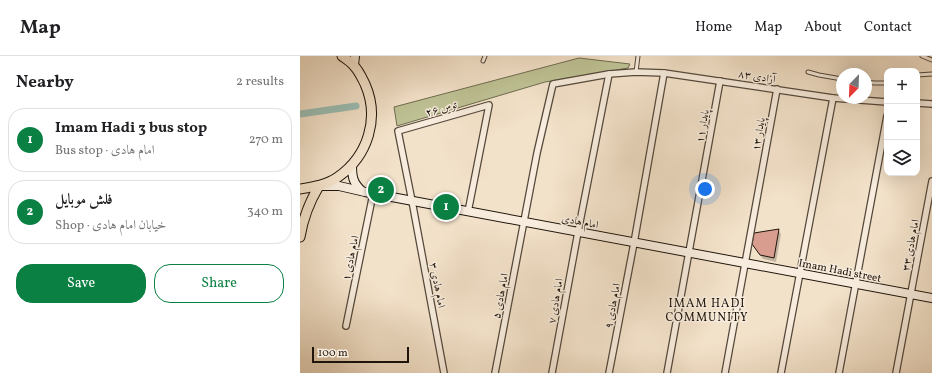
<!DOCTYPE html>
<html lang="en">
<head>
<meta charset="utf-8">
<style>
  :root { --surface:#fff; --page:#f2f2f2; --text:#202124; --muted:#757577; --line:#e0e0e0; --accent:#0b8043 }
  body { margin:0; font-family:Vollkorn,Amiri,serif; background:var(--page); color:var(--text) }
  .controls { position:absolute; right:12px; top:12px; display:grid; overflow:hidden; border-radius:8px; box-shadow:0 4px 16px #0002 }
  .controls button { width:36px; height:36px; display:grid; place-items:center; padding:0; border:0; border-bottom:1px solid var(--line); background:var(--surface); color:var(--text); font:20px sans-serif }
  .compass { position:absolute; left:536px; top:12px; width:36px; height:36px; border-radius:50%; background:var(--surface); box-shadow:0 4px 16px #0002; rotate:203deg }
  .scale { position:absolute; left:12px; bottom:10px; width:97px; box-sizing:border-box; padding-left:4px; border:2px solid #1f150b; border-top:0; font-size:11px; line-height:14px; white-space:nowrap; color:#1f150b; -webkit-text-stroke:3px #f7ecdd; paint-order:stroke }
  .you { position:absolute; left:405px; top:133px; width:14px; height:14px; margin:-10px; border:3px solid #fff; border-radius:50%; background:#1a73e8; box-shadow:0 0 0 6px #1a73e833 }
  .badge { display:grid; place-items:center; width:26px; height:26px; border-radius:50%; background:var(--accent); color:#fff; font-size:13px; font-weight:700 }
  .pin { position:absolute; translate:-50% -50%; border:2px solid #fff; box-shadow:0 1px 4px #0006 }
  .list { margin:0; padding:0; list-style:none }
  h2 { display:flex; justify-content:space-between; align-items:center; height:52px; margin:0; padding:0 16px; font-size:17px }
  h2 small { font-size:13px; font-weight:400; color:var(--muted) }
  .list li { display:grid; grid-template-columns:26px 1fr auto; gap:12px; align-items:center; box-sizing:border-box; height:64px; margin:0 8px 8px; padding:0 8px; border:1px solid var(--line); border-radius:16px }
  .list b { display:block; font-size:15px; white-space:nowrap }
  .list p { margin:0; font-size:13px; white-space:nowrap; color:var(--muted) }
  .list em { font-size:13px; font-style:normal; color:var(--muted) }
  .actions { display:flex; gap:8px; padding:12px 16px }
  .actions a { flex:1; padding:9px 0; border:1px solid var(--accent); border-radius:16px; text-align:center; font-size:14px; color:var(--accent) }
  .actions .main { background:var(--accent); color:#fff }
  .icon { flex:none; width:22px; height:22px; fill:none; stroke:currentColor; stroke-width:2; stroke-linecap:round; stroke-linejoin:round }
  .map { position:relative; flex:none; width:632px; height:317px; overflow:hidden }
  header { display:flex; align-items:center; gap:24px; box-sizing:border-box; height:56px; padding:0 20px; background:var(--surface); border-bottom:1px solid var(--line) }
  header strong { font-size:19px }
  nav { display:flex; gap:22px; margin-inline-start:auto; font-size:14px }
  main { display:flex }
  aside { flex:1; background:var(--surface) }
  .map>svg:first-child { display:block }
  .green { fill:#bec295; stroke:#6e6c50 }
  .shadow { fill:#0003 }
  .lines { fill:none; stroke-linecap:round; stroke-linejoin:round }
  .canal { stroke:#9bbeb4; stroke-width:7 }
  .building { fill:#d89d8f; stroke:#1f150b }
  .lane-casing { stroke:#54483b; stroke-width:5 }
  .street-casing { stroke:#54483b; stroke-width:8 }
  .secondary-casing { stroke:#1f150b; stroke-width:10 }
  .primary-casing { stroke:#1f150b; stroke-width:11 }
  .lane { stroke:#f7ecdd; stroke-width:3 }
  .street { stroke:#f7ecdd; stroke-width:5.5 }
  .secondary { stroke:#f7ecdd; stroke-width:8 }
  .primary { stroke:#f3e2ca; stroke-width:9 }
  .labels { text-anchor:middle; stroke-width:3; stroke-linejoin:round; paint-order:stroke }
  .street-label { font-size:11px; fill:#1f150b; stroke:#f7ecdd }
  .neighbourhood-label { font-size:12px; letter-spacing:1px; fill:#1f150b; stroke:#f7ecdd }
</style>
</head>
<body>
<header>
<strong>Map</strong>
<nav><a>Home</a><a>Map</a><a>About</a><a>Contact</a></nav>
</header>
<main>
<aside>
<h2>Nearby<small>2 results</small></h2>
<ul class="list">
<li><span class="badge">1</span><div><b>Imam Hadi 3 bus stop</b><p>Bus stop · امام هادی</p></div><em>270 m</em></li>
<li><span class="badge">2</span><div><b>فلش موبایل</b><p>Shop · خیابان امام هادی</p></div><em>340 m</em></li>
</ul>
<div class="actions"><a class="main">Save</a><a>Share</a></div>
</aside>
<div class="map">
<svg width="632" height="317" viewBox="0 0 632 317">
  <rect width="100%" height="100%" fill="#f3e2ca"/>
  <filter id="stains"><feTurbulence type="fractalNoise" baseFrequency=".005" numOctaves="4"/><feColorMatrix values="0 0 0 0 .2 0 0 0 0 .09 0 0 0 0 .02 0 0 0 .5 -.17"/></filter>
  <radialGradient id="worn" r=".72"><stop offset=".6" stop-color="#630" stop-opacity="0"/><stop offset="1" stop-color="#630" stop-opacity=".3"/></radialGradient>
  <path class="green" d="M279 2 330 8 328 12 245 26 97 70 94 51Z"/>
  <path class="shadow" d="M478 174 481 178 476 206 463 203 455 192Z"/>
  <g class="lines">
    <path class="canal" d="M0 58 56 50"/>
  </g>
  <path class="building" d="M479 173 474 202 460 199 452 188 454 177Z"/>
  <g class="lines">
    <g class="lane-casing">
      <g id="lane">
        <path d="M622 0 632 4"/>
        <path d="M183 5 185 0"/>
        <path d="M336 16 338 0"/>
        <path d="M508 16 519 19 542 23"/>
        <path d="M617 19 632 18"/>
        <path d="M566 26 574 27H587"/>
      </g>
    </g>
    <g class="street-casing">
      <g id="street">
        <path d="M617 47 632 48"/>
        <path d="M46 270 73 138"/>
        <path d="M144 317 112 145 98 75 189 49 168 156"/>
        <path d="M195 317 237 97 253 28 309 18 336 16 364 17 533 42 587 46"/>
        <path d="M252 317 278 176 309 18"/>
        <path d="M309 317 334 187 364 17"/>
        <path d="M367 317 420 25"/>
        <path d="M425 317 477 33"/>
        <path d="M481 317 533 42"/>
        <path d="M539 317 587 60"/>
        <path d="M596 317 632 125"/>
      </g>
    </g>
    <g class="secondary-casing">
      <g id="secondary">
        <path d="M54 9 55 0"/>
        <path d="M52 109C52 121 53 127 62 135"/>
        <path d="M21 130H39L65 136 632 242"/>
      </g>
    </g>
    <g class="primary-casing">
      <g id="primary">
        <path d="M0 133C13 131 27 129 38 121 68 100 80 62 65 28 62 22 59 15 54 10 51 6 46 3 42 0"/>
        <path d="M0 181C3 163 10 145 19 130"/>
      </g>
    </g>
    <use href="#lane" class="lane"/>
    <use href="#street" class="street"/>
    <use href="#secondary" class="secondary"/>
    <use href="#primary" class="primary"/>
  </g>
  <g class="labels">
    <g class="street-label">
      <text transform="translate(457 20) rotate(9)" y="4">آزادی ۸۳</text>
      <text transform="translate(141 52) rotate(-16)" y="4">توس ۲۶</text>
      <text transform="translate(402 70) rotate(-80)" y="4">پایدار ۱۱</text>
      <text transform="translate(458 78) rotate(-80)" y="4">پایدار ۱۳</text>
      <text transform="translate(280 165) rotate(11)" y="4">امام هادی</text>
      <text transform="translate(610 189) rotate(-79)" y="4">امام هادی ۳۳</text>
      <text transform="translate(50 202) rotate(-78)" y="4">امام هادی ۱</text>
      <text transform="translate(540 214) rotate(11)" y="4">Imam Hadi street</text>
      <text transform="translate(138 229) rotate(79)" y="4">امام هادی ۳</text>
      <text transform="translate(200 240) rotate(-79)" y="4">امام هادی ۵</text>
      <text transform="translate(255 245) rotate(-80)" y="4">امام هادی ۷</text>
      <text transform="translate(312 250) rotate(-79)" y="4">امام هادی ۹</text>
    </g>
    <g class="neighbourhood-label">
      <text x="407" y="251">IMAM HADI<tspan x="407" dy="14">COMMUNITY</tspan></text>
    </g>
  </g>
  <rect width="100%" height="100%" filter="url(#stains)"/>
  <rect width="100%" height="100%" fill="url(#worn)"/>
</svg>
<div class="controls">
<button>+</button>
<button>−</button>
<button><svg class="icon" aria-label="layers" viewBox="0 0 24 24"><path d="M12 4l9 5-9 5-9-5zM3 14l9 5 9-5"/></svg></button>
</div>
<svg class="compass" viewBox="-18 -18 36 36"><path d="M0-13l5 13h-10z" fill="#e53935"/><path d="M0 13l5-13h-10z" fill="#757577"/></svg>
<div class="scale">100 m</div>
<div class="you"></div>
<div class="pin badge" style="left:146px;top:151px">1</div>
<div class="pin badge" style="left:81px;top:134px">2</div>
</div>
</main>
</body>
</html>
